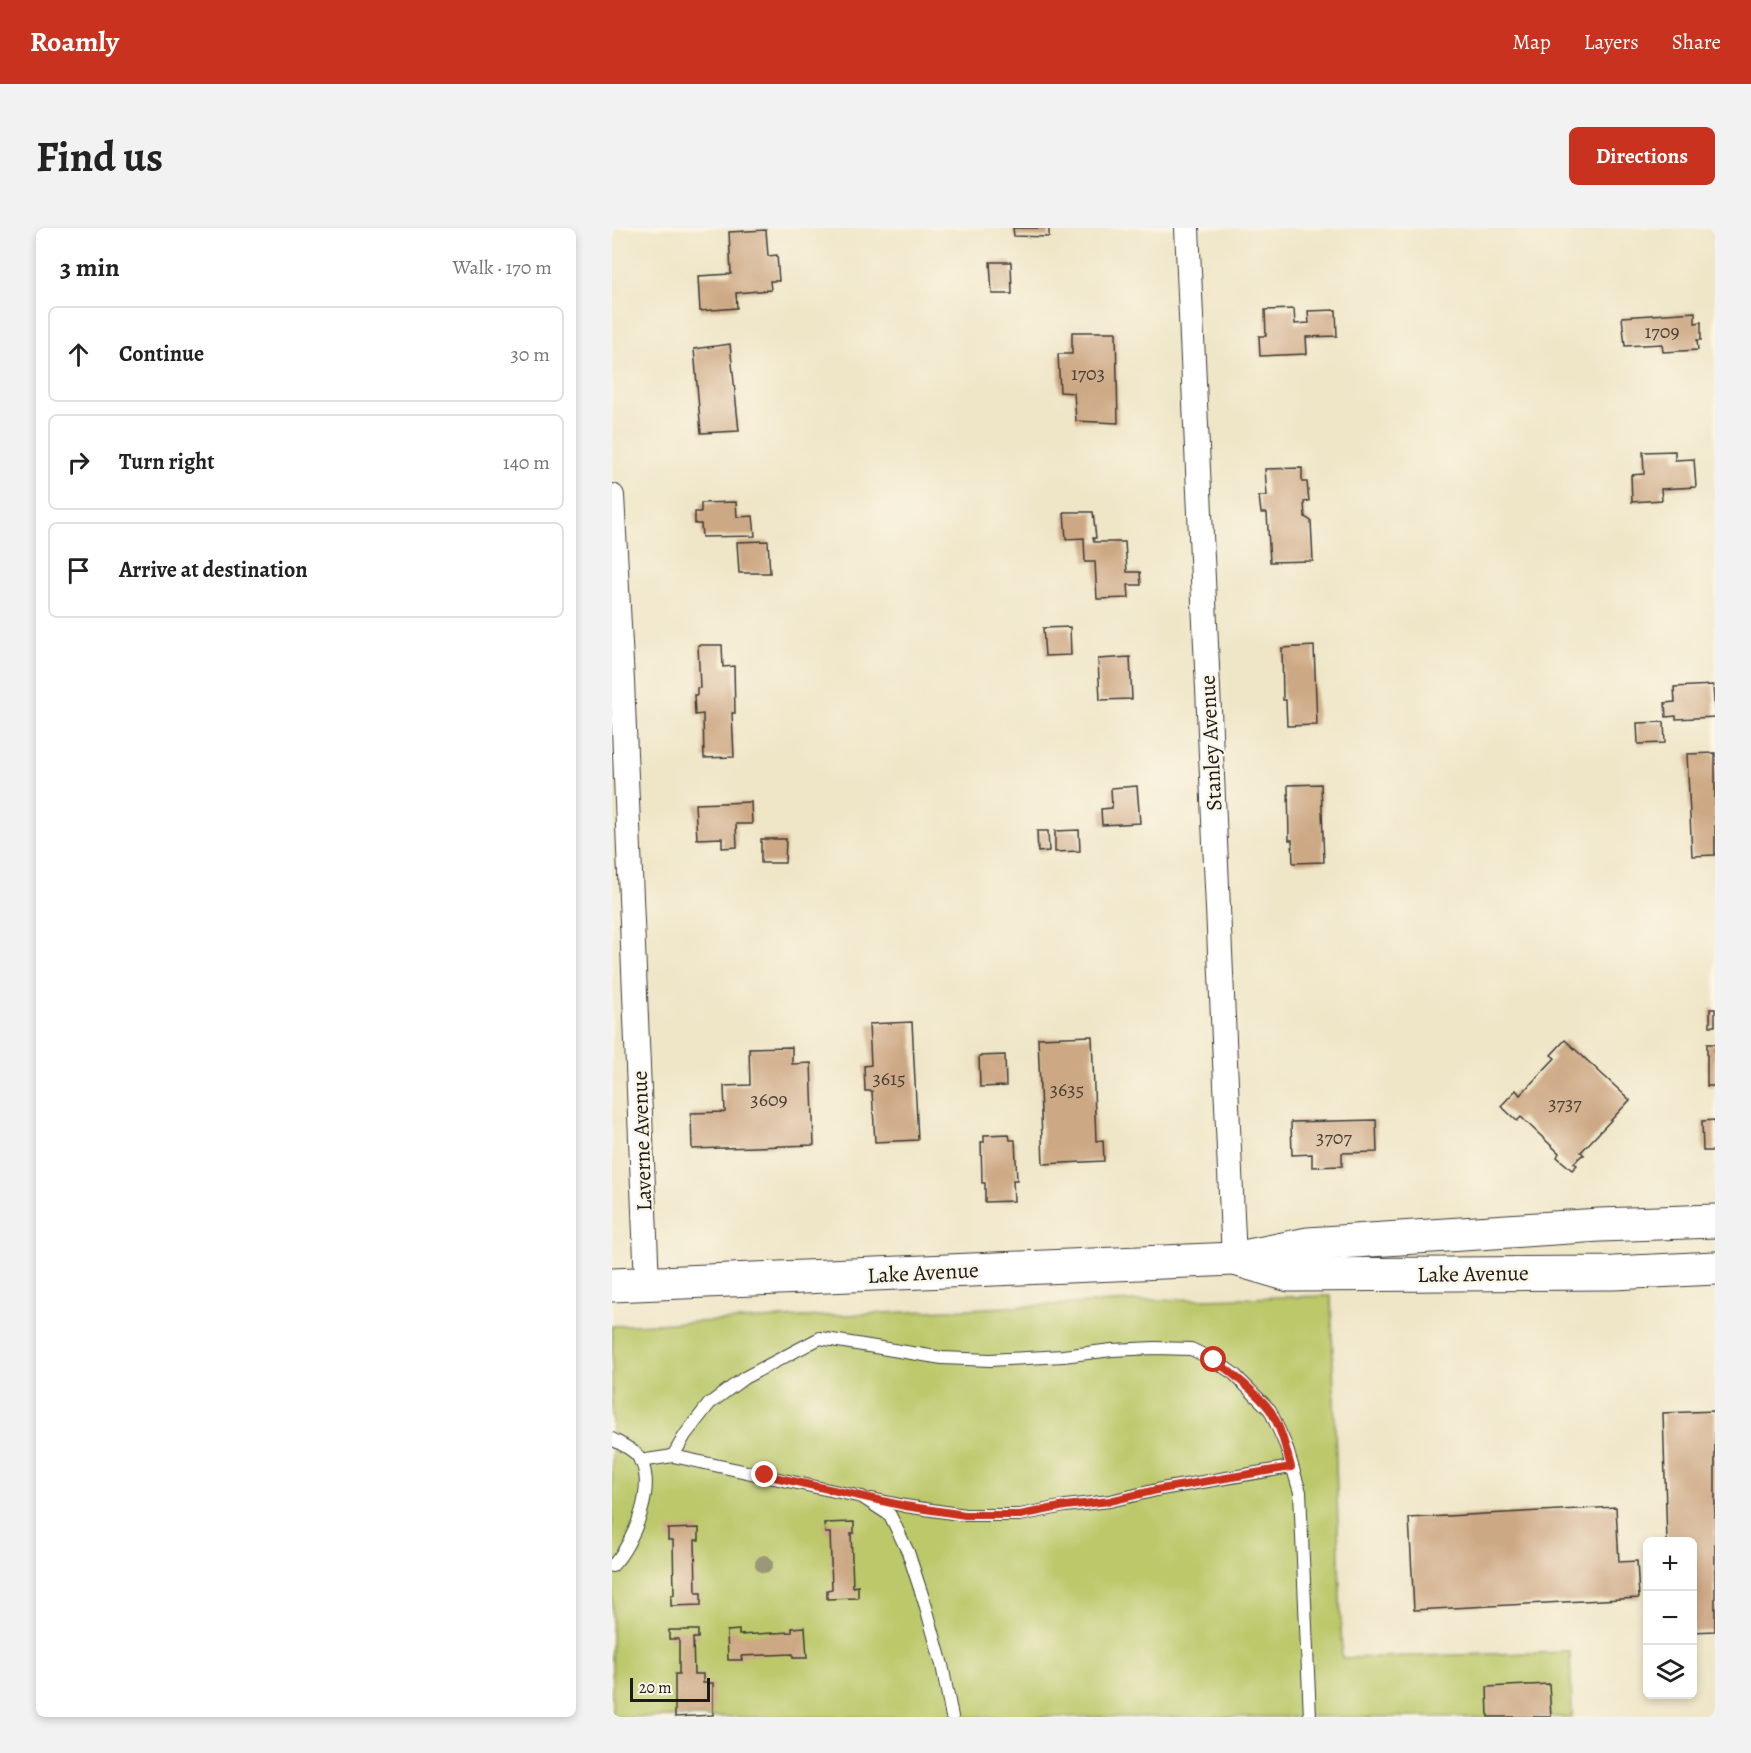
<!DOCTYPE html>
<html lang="en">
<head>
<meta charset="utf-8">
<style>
  :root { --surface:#fff; --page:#f2f2f2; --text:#222; --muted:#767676; --line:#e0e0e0; --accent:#c8321e }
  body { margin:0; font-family:Alegreya,serif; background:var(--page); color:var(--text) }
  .controls { position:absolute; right:18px; bottom:18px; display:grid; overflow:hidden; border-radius:9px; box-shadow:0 3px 9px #0003 }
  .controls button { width:54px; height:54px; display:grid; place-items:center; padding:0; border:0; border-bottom:2px solid var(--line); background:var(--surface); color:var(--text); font:30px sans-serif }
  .scale { position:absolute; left:18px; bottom:15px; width:80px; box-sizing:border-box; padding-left:6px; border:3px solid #1c1c1c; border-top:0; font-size:16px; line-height:21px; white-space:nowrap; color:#1c1c1c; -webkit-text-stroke:4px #fcf5e5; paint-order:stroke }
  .stop { position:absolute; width:18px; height:18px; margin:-14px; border:4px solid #c8321e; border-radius:50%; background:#fff }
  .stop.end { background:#c8321e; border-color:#fff; box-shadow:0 2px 6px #0008 }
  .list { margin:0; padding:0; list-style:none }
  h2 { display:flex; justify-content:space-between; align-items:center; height:78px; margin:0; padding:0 24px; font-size:26px }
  h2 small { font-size:20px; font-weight:400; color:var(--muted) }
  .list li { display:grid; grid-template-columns:39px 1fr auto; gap:18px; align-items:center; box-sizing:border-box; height:96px; margin:0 12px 12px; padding:0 12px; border:2px solid var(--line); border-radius:9px }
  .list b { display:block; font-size:22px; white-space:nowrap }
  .list em { font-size:20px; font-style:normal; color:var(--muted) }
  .icon { flex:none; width:33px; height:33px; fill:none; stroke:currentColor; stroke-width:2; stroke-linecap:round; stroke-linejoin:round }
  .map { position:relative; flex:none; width:1103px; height:1489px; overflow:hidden; border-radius:9px }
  header { display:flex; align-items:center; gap:36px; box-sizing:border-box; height:84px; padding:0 30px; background:var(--accent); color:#fff }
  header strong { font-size:28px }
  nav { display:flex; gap:33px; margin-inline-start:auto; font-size:21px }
  .intro { display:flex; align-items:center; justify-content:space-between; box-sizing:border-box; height:144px; padding:0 36px }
  h1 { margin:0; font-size:42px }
  .button { padding:15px 27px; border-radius:9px; background:var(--accent); color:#fff; font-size:21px; font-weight:700 }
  main { display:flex; gap:36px; padding:0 36px }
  aside { flex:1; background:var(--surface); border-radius:9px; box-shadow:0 3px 9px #0003 }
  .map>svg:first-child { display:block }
  .green { fill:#bcc86a; stroke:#6c7243; stroke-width:1.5 }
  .building { fill:#cda884 }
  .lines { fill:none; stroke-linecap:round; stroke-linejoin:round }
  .service-casing { stroke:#3c3a36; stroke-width:14 }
  .minor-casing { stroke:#3c3a36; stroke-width:26 }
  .secondary-casing { stroke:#3c3a36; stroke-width:35 }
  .service { stroke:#fff; stroke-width:12 }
  .minor { stroke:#fff; stroke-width:24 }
  .secondary { stroke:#fff; stroke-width:33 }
  .tree { fill:#9a9878 }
  .route { stroke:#c8321e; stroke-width:8 }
  .labels { text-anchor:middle; stroke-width:4.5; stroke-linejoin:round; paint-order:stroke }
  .number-label { font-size:20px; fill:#483f36 }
  .street-label { font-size:22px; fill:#1c1c1c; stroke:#fcf5e5 }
</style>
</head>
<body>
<header>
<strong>Roamly</strong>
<nav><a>Map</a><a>Layers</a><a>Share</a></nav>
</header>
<div class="intro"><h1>Find us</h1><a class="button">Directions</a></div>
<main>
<aside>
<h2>3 min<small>Walk · 170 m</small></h2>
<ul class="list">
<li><svg class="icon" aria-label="ahead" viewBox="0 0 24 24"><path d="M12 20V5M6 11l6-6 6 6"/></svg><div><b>Continue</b></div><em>30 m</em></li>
<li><svg class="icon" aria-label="right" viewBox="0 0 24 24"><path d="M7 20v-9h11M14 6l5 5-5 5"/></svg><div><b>Turn right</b></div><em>140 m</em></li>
<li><svg class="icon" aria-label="arrive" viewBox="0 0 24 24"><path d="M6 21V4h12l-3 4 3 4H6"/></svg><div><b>Arrive at destination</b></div></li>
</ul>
</aside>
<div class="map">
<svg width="1103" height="1489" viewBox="0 0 1103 1489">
  <rect width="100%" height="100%" fill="#fcf5e5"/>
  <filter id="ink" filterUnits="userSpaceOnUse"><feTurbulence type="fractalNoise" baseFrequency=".0167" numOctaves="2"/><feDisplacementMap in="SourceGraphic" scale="12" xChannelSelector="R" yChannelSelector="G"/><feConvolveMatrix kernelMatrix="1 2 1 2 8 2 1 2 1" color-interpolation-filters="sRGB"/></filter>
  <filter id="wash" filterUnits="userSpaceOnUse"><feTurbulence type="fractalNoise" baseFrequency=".008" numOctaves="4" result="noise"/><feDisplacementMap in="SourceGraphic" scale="24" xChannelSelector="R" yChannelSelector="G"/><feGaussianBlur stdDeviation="1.35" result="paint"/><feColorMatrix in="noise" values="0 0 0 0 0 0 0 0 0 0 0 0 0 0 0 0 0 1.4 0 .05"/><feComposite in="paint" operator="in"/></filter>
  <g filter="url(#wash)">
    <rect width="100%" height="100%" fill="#efe6c8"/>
    <path class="green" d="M719 1068 730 1430 958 1424 960 1489H0V1098L544 1072Z"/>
    <g id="blocks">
      <g class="building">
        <path d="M401 0H437V9L402 8Z"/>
        <path d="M154 2 156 28 165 27 167 53H158L159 62 124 65 125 80 88 83 86 48 119 46 117 4Z"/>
        <path d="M378 34H399L400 66H380Z"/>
        <path d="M682 81 683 96 697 95 696 83 724 82 725 108 694 109 695 126 648 128 647 108H654L653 82Z"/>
        <path d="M1083 84V95L1089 94V112H1085L1086 122 1051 124 1050 116 1013 118 1010 89Z"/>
        <path d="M460 104H504L506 195 464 193 462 165 448 164 446 126H460Z"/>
        <path d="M118 116 127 203 89 205 82 121Z"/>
        <path d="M1063 223V232L1082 231 1084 259 1049 261 1050 272 1020 274 1019 247 1032 246 1031 224Z"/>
        <path d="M690 240V254H695L697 273 692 274 693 289 699 293 701 333 658 334 655 285H649L647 268H655L653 241Z"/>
        <path d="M124 274 125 289 141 288 143 308 90 309 89 296H83V284H89V275Z"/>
        <path d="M452 284H481L484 310H481L482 314H513L515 344H528L529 357H516L517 370 485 371 483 334H473L472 310 454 311Z"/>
        <path d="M156 313 158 345H127L125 314Z"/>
        <path d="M458 399 459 427 433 428 431 400Z"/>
        <path d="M86 417H110L111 439 122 438 123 485H120L122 529 92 530 91 486 83 487 82 467H85V460H88Z"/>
        <path d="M702 418 705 497 675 498 674 472H671L670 420Z"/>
        <path d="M518 429 520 471 488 472 486 431Z"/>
        <path d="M1101 457 1103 489 1064 491V488L1054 489 1053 475 1063 474 1062 459Z"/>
        <path d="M1052 494 1053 515 1026 516 1025 495Z"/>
        <path d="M1103 525V627L1080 628 1075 526Z"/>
        <path d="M709 556 712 634 681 635 680 612H677L676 557Z"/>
        <path d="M525 558 528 595 490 597 489 581 500 580 499 560Z"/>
        <path d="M139 574 140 596H124L125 619 110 620V610L85 611 83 576Z"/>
        <path d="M467 602 468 623 443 624V603Z"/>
        <path d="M425 603H436L437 623 426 624Z"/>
        <path d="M149 611H174L173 635H149Z"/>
        <rect x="1098" y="781" width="5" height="17"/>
        <path d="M300 794 306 912 263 914 260 863H253L252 838 259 837 257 796Z"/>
        <path d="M480 808 484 913 491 912 492 933 431 936 426 810Z"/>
        <path d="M953 812 1018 872 969 924 972 927 969 928 962 935 965 937 960 942 945 929 947 925 909 889 905 893 889 878 904 862 908 867 943 830 939 827Z"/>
        <rect x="1095" y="816" width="8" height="42"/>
        <path d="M180 819V836L199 835 202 917 80 921 79 885 113 884 112 858 138 857 137 820Z"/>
        <path d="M393 827 394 858 368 859 367 828Z"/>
        <path d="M764 892 765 924 730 925V938L700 939V926L680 927 679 894Z"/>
        <path d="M1103 892V923H1091L1090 893Z"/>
        <path d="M397 906 398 912H403L405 952H401L402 973 373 974V955H370L369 914H372V907Z"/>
        <path d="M1103 1183V1403L1080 1404V1314H1055L1051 1185Z"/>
        <path d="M1004 1279 1007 1334 1025 1333 1027 1370 802 1382 797 1290Z"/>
        <path d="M242 1294V1305H239L241 1359 246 1358V1370L215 1371V1362L220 1361 218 1305H213L212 1295Z"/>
        <path d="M87 1300V1312H83L84 1365H89V1377L59 1378V1367H62L61 1312H56V1301Z"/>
        <path d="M193 1399 195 1430H181V1426L129 1428 130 1432H116L115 1403 127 1402V1407L180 1404V1400Z"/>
        <path d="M57 1402H86V1410H81L82 1446H91V1455H101V1487L63 1489V1446H67V1411H57Z"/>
        <path d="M937 1456 939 1489H876L875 1459Z"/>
      </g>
    </g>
  </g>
  <g filter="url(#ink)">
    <use href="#blocks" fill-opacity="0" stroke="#3c3a36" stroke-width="1.5"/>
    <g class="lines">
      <g class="service-casing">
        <g id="service">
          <path d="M0 1211C7 1215 18 1220 24 1226 49 1252 21 1317 0 1338"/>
          <path d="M28 1233 61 1228"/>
          <path d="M260 1271 293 1278 353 1287H408L453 1278 498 1273 549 1261 679 1239"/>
          <path d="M340 1489 330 1437 314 1379 296 1324 278 1287 250 1269 61 1228 73 1207 97 1176 132 1150 208 1110 330 1130 378 1132 451 1128 500 1122 543 1120 579 1121 602 1132 622 1146 658 1182 674 1218 688 1264 698 1489"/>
        </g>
      </g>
      <g class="minor-casing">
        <g id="minor">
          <path d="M575 0 622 1031"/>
          <path d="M0 268 10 453 35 1055"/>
        </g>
      </g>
      <g class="secondary-casing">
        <g id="secondary">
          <path d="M626 1032 677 1047 1002 1045 1103 1040"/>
          <path d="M0 1057 622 1031 696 1016 988 997 1103 993"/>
        </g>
      </g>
      <use href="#service" class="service"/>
      <use href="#minor" class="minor"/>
      <use href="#secondary" class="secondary"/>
    </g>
    <circle class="tree" cx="152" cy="1336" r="9"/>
  </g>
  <g class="lines" filter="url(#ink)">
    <path class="route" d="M153 1247 293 1278 353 1287H408L453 1278 498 1273 549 1261 679 1239C674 1221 669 1199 658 1182 647 1167 618 1143 602 1132"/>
  </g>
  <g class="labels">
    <g class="number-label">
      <text x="1050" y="110">1709</text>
      <text x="476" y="152">1703</text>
      <text x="277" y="857">3615</text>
      <text x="455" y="868">3635</text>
      <text x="157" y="878">3609</text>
      <text x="953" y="882">3737</text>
      <text x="722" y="916">3707</text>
    </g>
    <g class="street-label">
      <text transform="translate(598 515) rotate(-93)" y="8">Stanley Avenue</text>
      <text transform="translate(29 913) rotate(-92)" y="8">Laverne Avenue</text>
      <text transform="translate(311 1044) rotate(-3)" y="8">Lake Avenue</text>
      <text transform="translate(861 1045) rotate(-1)" y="8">Lake Avenue</text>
    </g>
  </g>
</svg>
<div class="controls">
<button>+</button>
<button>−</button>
<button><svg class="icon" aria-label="layers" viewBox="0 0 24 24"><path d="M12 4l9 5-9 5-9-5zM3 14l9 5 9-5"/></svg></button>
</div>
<div class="scale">20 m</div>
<div class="stop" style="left:602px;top:1132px"></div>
<div class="stop end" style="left:153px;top:1247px"></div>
</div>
</main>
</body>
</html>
